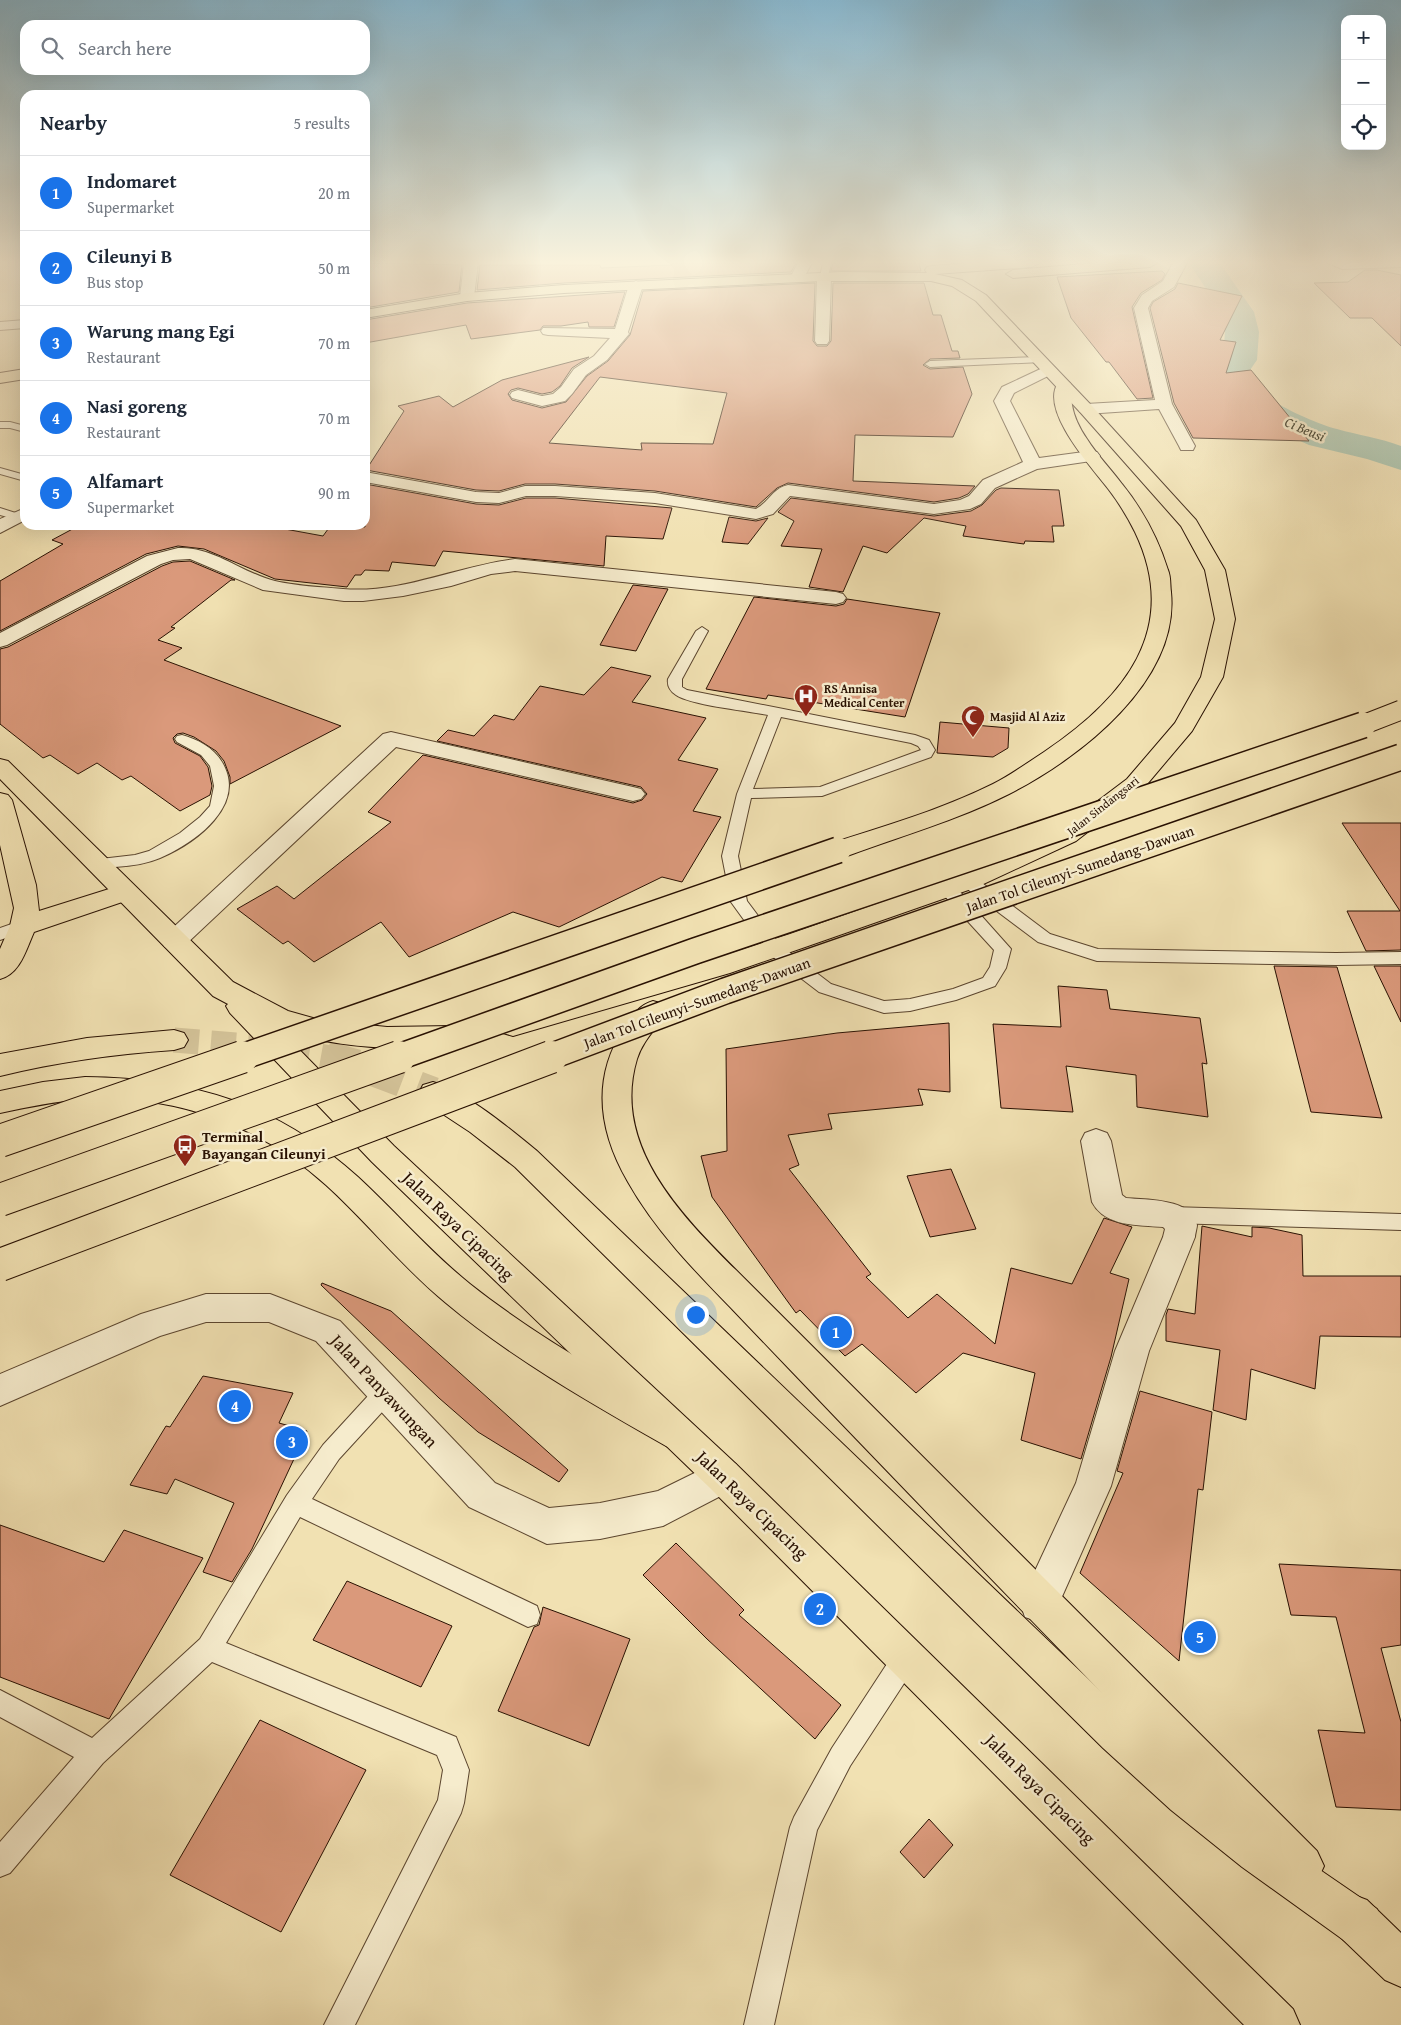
<!DOCTYPE html>
<html lang="en">
<head>
<meta charset="utf-8">
<style>
  :root { --surface:#fff; --page:#f2f2f3; --text:#1f2937; --muted:#747a83; --line:#e0e1e3; --accent:#1a73e8 }
  body { margin:0; font-family:"Gentium Book Plus",serif; background:var(--page); color:var(--text) }
  .controls { position:absolute; right:15px; top:15px; display:grid; overflow:hidden; border-radius:10px; box-shadow:0 5px 20px #0002 }
  .controls button { width:45px; height:45px; display:grid; place-items:center; padding:0; border:0; border-bottom:1px solid var(--line); background:var(--surface); color:var(--text); font:25px sans-serif }
  .you { position:absolute; left:695px; top:1314px; width:18px; height:18px; margin:-12px; border:4px solid #fff; border-radius:50%; background:#1a73e8; box-shadow:0 0 0 8px #1a73e833 }
  .badge { display:grid; place-items:center; width:32px; height:32px; border-radius:50%; background:var(--accent); color:#fff; font-size:16px; font-weight:700 }
  .pin { position:absolute; translate:-50% -50%; border:2px solid #fff; box-shadow:0 1px 5px #0006 }
  .list { margin:0; padding:0; list-style:none }
  h2 { display:flex; justify-content:space-between; align-items:center; height:65px; margin:0; padding:0 20px; font-size:21px }
  h2 small { font-size:16px; font-weight:400; color:var(--muted) }
  .list li { display:grid; grid-template-columns:32px 1fr auto; gap:15px; align-items:center; box-sizing:border-box; height:75px; padding:0 20px; border-top:1px solid var(--line) }
  .list b { display:block; font-size:19px; white-space:nowrap }
  .list p { margin:0; font-size:16px; white-space:nowrap; color:var(--muted) }
  .list em { font-size:16px; font-style:normal; color:var(--muted) }
  .icon { flex:none; width:28px; height:28px; fill:none; stroke:currentColor; stroke-width:2; stroke-linecap:round; stroke-linejoin:round }
  .map { position:relative; flex:none; width:1401px; height:2025px; overflow:hidden }
  .search { position:absolute; background:var(--surface); box-shadow:0 5px 20px #0002; left:20px; top:20px; width:350px; height:55px; display:flex; align-items:center; gap:12px; box-sizing:border-box; padding:0 18px; border-radius:15px; color:var(--muted); font-size:19px }
  .panel { position:absolute; background:var(--surface); box-shadow:0 5px 20px #0002; left:20px; top:90px; width:350px; height:440px; border-radius:15px }
  .map>svg:first-child { display:block }
  .lines { fill:none; stroke-linecap:round; stroke-linejoin:round }
  .river { fill:#9bbea9; fill-rule:evenodd }
  .building { fill:#da997b; stroke:#291102; fill-rule:evenodd }
  .motorway-tunnel-far1 { stroke:#d3c298; stroke-width:25; stroke-dasharray:25 12; stroke-linecap:butt }
  .motorway-tunnel { stroke:#d3c298; stroke-width:32; stroke-dasharray:32 16; stroke-linecap:butt }
  .service-casing { stroke:#5b452e; stroke-width:2 }
  .minor-casing { stroke:#5b452e; stroke-width:2 }
  .trunk-casing { stroke:#291102; stroke-width:2 }
  .motorway-casing { stroke:#291102; stroke-width:2 }
  .service { fill:#f6eccd; fill-rule:evenodd }
  .minor { fill:#f6eccd; fill-rule:evenodd }
  .trunk { fill:#f1e1b2; fill-rule:evenodd }
  .motorway { fill:#f1e1b2; fill-rule:evenodd }
  .motorway-bridge-far2-casing { stroke:#291102; stroke-width:21; stroke-linecap:butt }
  .motorway-bridge-far1-casing { stroke:#291102; stroke-width:28; stroke-linecap:butt }
  .motorway-bridge-casing { stroke:#291102; stroke-width:34; stroke-linecap:butt }
  .motorway-bridge-far2 { stroke:#f1e1b2; stroke-width:19 }
  .motorway-bridge-far1 { stroke:#f1e1b2; stroke-width:25 }
  .motorway-bridge { stroke:#f1e1b2; stroke-width:32 }
  .labels { text-anchor:middle; stroke-width:5; stroke-linejoin:round; paint-order:stroke }
  .far-poi-label { font-size:12px; font-weight:bold; fill:#291102; stroke:#f6eccd; text-anchor:start }
  .far-street-label { font-size:12px; fill:#291102; stroke:#f6eccd }
  .far-water-label { font-size:14px; font-style:italic; fill:#514e3c; stroke:#f6eccd }
  .street-label { font-size:15px; fill:#291102; stroke:#f6eccd }
  .poi-label { font-size:15px; font-weight:bold; fill:#291102; stroke:#f6eccd; text-anchor:start }
  .near-street-label { font-size:18px; fill:#291102; stroke:#f6eccd }
</style>
</head>
<body>
<div class="map">
<svg width="1401" height="2025" viewBox="0 0 1401 2025">
  <rect width="100%" height="100%" fill="#f1e1b2"/>
  <filter id="stains"><feTurbulence type="fractalNoise" baseFrequency=".004" numOctaves="4"/><feColorMatrix values="0 0 0 0 .2 0 0 0 0 .09 0 0 0 0 .02 0 0 0 .5 -.17"/></filter>
  <radialGradient id="worn" r=".72"><stop offset=".6" stop-color="#630" stop-opacity="0"/><stop offset="1" stop-color="#630" stop-opacity=".3"/></radialGradient>
  <g class="lines">
    <path class="river" d="M1189 263H1220L1254 312 1259 332 1257 360 1250 370 1247 378C1260 399 1313 423 1337 429 1358 435 1380 438 1401 446V470L1367 459 1309 445 1253 420 1226 401 1213 378 1216 368 1223 358 1225 332 1222 313Z"/>
  </g>
  <g class="building">
    <path d="M365 263 462 265 459 292 365 308V289L368 284 365 282Z"/>
    <path d="M672 263H796L791 272 564 283 477 290 480 265H600L601 268 672 265Z"/>
    <path d="M833 263H919L921 271H831Z"/>
    <path d="M1365 270H1377L1401 275V346L1372 318H1350L1314 283 1348 282Z"/>
    <path d="M1162 271 1165 274 1162 280 1141 293 1132 307 1153 398 1137 399 1109 362H1106L1071 318 1057 277Z"/>
    <path d="M815 283 813 341 817 346H827L831 341 833 283H924L933 315H941L952 351H958L960 358 930 359 923 365 930 369 963 367 972 394 953 437 855 435 853 481 975 486 968 494 959 498 934 502 788 483 777 488 756 507 655 491 555 484H525L499 491 476 490 366 470 404 411 398 406 439 396 453 407 502 380 589 357 572 368 560 386 552 392 542 394 518 388 511 390 508 394 512 400 542 408 566 402 587 376 608 361 630 335 643 291ZM600 377 727 393 713 444 641 443 642 450 549 443Z"/>
    <path d="M1178 283 1242 296 1220 340 1236 342 1226 373 1251 370 1309 441 1193 438 1174 403 1150 308 1153 302 1175 289Z"/>
    <path d="M625 292 614 327H589L588 322 561 326H543L540 330 471 339 466 325 365 343V320L467 303Z"/>
    <path d="M365 484 476 504 499 505 526 498H555L672 508 663 539 606 536 604 566 443 551 435 566 392 562 389 571 365 570 361 575H355L347 587 275 579 204 549 178 546 146 554 0 631V581L63 544 52 540 80 525H263L323 536 331 525 365 527Z"/>
    <path d="M1001 488 1059 490 1064 526H1052L1054 542 1025 541 1024 544 963 536 966 526 924 518 887 553 863 546 843 592 809 587 822 549 781 546 794 521 778 512 791 498 934 516 971 511 982 505 996 490Z"/>
    <path d="M729 517 756 521 768 518 748 544 722 542Z"/>
    <path d="M190 561 235 580H231L171 627 175 628 158 640 182 648 164 660 341 726 230 784V777L224 761 216 751 194 737 183 733 177 734 173 738 175 743 200 756 208 767 212 786 210 795 180 811 131 776 122 780 97 763 78 774 50 755 43 758 0 724V649L8 647 162 566 173 562Z"/>
    <path d="M633 585 668 589 636 651 600 645Z"/>
    <path d="M754 597 836 606 844 604 847 599 940 613 905 717 768 695 766 699 706 689Z"/>
    <path d="M611 667 651 676 632 702 706 718 678 760 718 769 693 811 721 817 682 882 662 877 559 927 513 912 409 957 381 922 314 962 288 941 283 944 237 909 277 886 294 899 391 822 368 812 423 755 633 803 642 800 647 794 641 787 437 741 448 730 474 736 494 715 514 720 540 686 584 695Z"/>
    <path d="M940 722 1009 728 1008 748 993 757 937 753Z"/>
    <path d="M1342 823H1401V950L1366 951 1347 911H1400Z"/>
    <path d="M1274 966 1337 967 1382 1118 1311 1112Z"/>
    <path d="M1374 966H1401V1022Z"/>
    <path d="M1058 986 1107 990 1110 1009 1200 1018 1207 1064 1202 1063 1208 1117 1137 1107 1136 1075 1066 1066 1073 1112 1001 1108 993 1024 1061 1027Z"/>
    <path d="M949 1023 950 1092 918 1089 923 1105 828 1114 832 1129 788 1135 799 1165 789 1169 871 1274 866 1277 908 1318 937 1294 995 1344 1011 1268 1072 1284 1104 1218 1132 1227 1110 1273 1129 1279 1111 1357 1081 1459 1021 1440 1035 1373 963 1353 916 1393 862 1344 845 1356 800 1310 796 1313 712 1197 701 1156 727 1151 726 1049 837 1033Z"/>
    <path d="M951 1169 976 1229 930 1237 907 1176Z"/>
    <path d="M1202 1226 1252 1237V1227L1269 1228 1302 1235 1303 1276H1401V1337L1320 1336 1315 1389 1251 1369 1246 1420 1213 1410 1220 1350 1166 1341V1315L1168 1309 1195 1314Z"/>
    <path d="M322 1283 391 1311 568 1470 559 1482 478 1432 439 1398 321 1285Z"/>
    <path d="M203 1376 293 1393 279 1423 307 1431 252 1549 232 1582 203 1572 234 1503 175 1479 167 1494 130 1485 166 1426 170 1427Z"/>
    <path d="M1140 1391 1212 1412 1203 1490 1198 1489 1179 1661 1080 1573 1123 1473 1117 1471Z"/>
    <path d="M0 1525 104 1562 124 1530 203 1558 109 1719 0 1677Z"/>
    <path d="M676 1543 744 1610 739 1615 841 1705 815 1739 707 1639 643 1575Z"/>
    <path d="M1279 1564 1401 1570V1645L1381 1648 1401 1722V1810L1336 1807 1318 1730 1365 1733 1336 1617 1291 1615Z"/>
    <path d="M347 1581 452 1626 421 1687 313 1640Z"/>
    <path d="M543 1607 630 1639 589 1746 498 1711 534 1627 539 1625Z"/>
    <path d="M260 1720 366 1770 281 1932 170 1875Z"/>
    <path d="M929 1819 953 1845 924 1878 900 1852Z"/>
  </g>
  <g class="lines">
    <path class="motorway-tunnel-far1" d="M174 1040 275 1048 331 1058"/>
    <path class="motorway-tunnel" d="M326 1057 373 1070 433 1093"/>
    <g class="service-casing">
      <g id="service">
        <path d="M823 263H831L828 277 824 280 820 277Z"/>
        <path d="M1328 263H1401V267L1342 269Z"/>
        <path d="M1039 357 1044 360 1042 362 930 367 925 364 930 361Z"/>
        <path d="M0 422H10L25 426V432L10 428H0Z"/>
        <path d="M0 468 25 475V481L0 474Z"/>
        <path d="M0 508 22 515 24 517 18 520 0 515Z"/>
        <path d="M702 627 708 631 682 679V687L687 690 915 735 929 740 935 750 931 757 822 796 751 798 738 856 747 901 780 945 831 984 884 1001 910 999 953 989 983 978 990 967 994 950 941 892 939 888 941 884 947 883 953 884 1011 949 1006 968 995 986 956 1000 910 1011 884 1013 819 992 768 953 731 902 722 856 737 794 768 715C749 711 690 705 676 695 670 691 667 686 668 679L696 631ZM781 717 911 743 918 746 921 750 820 787 753 789Z"/>
        <path d="M182 735C197 739 214 748 222 762 248 805 195 843 160 858 146 864 130 866 115 867 107 868 100 870 92 868L90 864 92 860 135 855 149 851 180 833 200 817 210 806 214 786 210 766 201 755 177 742 175 739 177 736Z"/>
        <path d="M968 876 974 877 1050 934 1098 949 1336 953 1401 952V964L1336 965 1097 961 1038 942 962 885 960 881 962 877Z"/>
        <path d="M23 920 29 922 31 926 29 930 0 940V928Z"/>
        <path d="M1171 1207 1401 1214V1230L1171 1223 1164 1221 1161 1215 1164 1209Z"/>
        <path d="M386 1382 394 1385 397 1392 394 1399 339 1459 312 1499 537 1606 540 1615 537 1624 528 1627 300 1517 226 1643 456 1737 469 1770 464 1803 461 1813 355 2025H324L438 1800 443 1770 437 1755 212 1662 103 1763 10 1873 0 1877V1842L74 1757 0 1717V1690L92 1738 200 1639 287 1495 323 1445 378 1385Z"/>
        <path d="M907 1643 916 1647 920 1656 916 1665 850 1766 817 1830 774 2025H744L790 1827 794 1817 832 1748 898 1647Z"/>
      </g>
    </g>
    <g class="minor-casing">
      <g id="minor">
        <path d="M464 263H478L474 297 472 300H462L460 297Z"/>
        <path d="M798 263H812L802 281 797 282 790 278Z"/>
        <path d="M1173 263H1187L1174 287 1152 301 1148 308 1172 404 1195 446 1193 450H1181L1179 446 1159 409 1086 414 1080 412 1078 409 1080 406 1086 404 1155 400 1134 308 1142 295 1163 281Z"/>
        <path d="M824 273 831 277 829 341 827 344H817L815 341 817 277Z"/>
        <path d="M636 281 643 285 628 332 629 334 607 360 586 375 572 394 565 401 542 406 512 398 510 395 512 392 518 390 542 396 553 394 561 387 574 369 594 356 610 338 548 335 543 334 541 331 543 328 615 329 629 285Z"/>
        <path d="M25 320V328L0 330V322Z"/>
        <path d="M1049 365 1054 367 1057 370 1054 373 1014 393 1010 401 1039 458 1091 451 1097 452 1100 456 1097 460 1091 461 1037 469 995 488 981 504 970 509 934 514 790 496 773 514 756 519 655 503 555 496H526L499 503 476 502 365 482V472L476 492 499 493 525 486H555L655 493 756 509C769 502 773 488 788 485L934 504 960 500 969 496 983 480 1023 462 994 401 1002 387Z"/>
        <path d="M25 508V520L0 533V519Z"/>
        <path d="M178 548C213 546 242 573 275 581 296 586 321 587 343 589 402 594 457 566 515 559L836 592 843 594 846 598 843 602 836 604 515 571 491 574 451 586 403 596 363 601H344L263 590 190 559 173 560 161 564 7 645 0 647V633L147 556Z"/>
        <path d="M391 732 633 787 641 789 645 794 641 799 633 801 396 747 183 947 174 950 165 947 161 941 165 935 383 734Z"/>
        <path d="M1096 1129 1107 1133 1111 1141 1122 1195 1126 1198C1146 1200 1192 1198 1197 1225 1197 1228 1195 1234 1195 1237L1149 1351 1111 1486 1053 1617 1039 1622 1025 1617 1020 1603 1076 1483 1115 1351 1163 1237 1165 1229 1163 1227C1138 1225 1105 1227 1092 1202L1081 1141 1085 1133Z"/>
        <path d="M206 1294H270L340 1321 495 1483 549 1508 600 1503 658 1491 723 1459 736 1464 741 1476 736 1488 663 1526 600 1539 547 1544 469 1507 316 1341 269 1322H206L160 1336 0 1406V1374L141 1314Z"/>
      </g>
    </g>
    <g class="trunk-casing">
      <g id="trunk">
        <path d="M970 263H1039L1032 267 935 274 962 280 986 295 1092 406 1196 520 1225 570 1235 619 1223 677 1192 731 1143 789 1076 841 977 887 808 946 730 973 513 1036 503 1033 499 1026 503 1019 712 959 790 934 959 875 1058 831 1127 779 1175 723 1201 677 1215 619 1205 570 1181 526 1080 412 976 301 952 286 931 281H823L564 293 467 301 365 318V310L467 293 564 285 841 272 927 273 925 270 927 267 932 266Z"/>
        <path d="M1096 263H1157L1150 267 1013 278 1006 274 1013 270Z"/>
        <path d="M25 369V379L0 383V373Z"/>
        <path d="M0 759 8 761 233 982 288 1011 320 1020 387 1027 453 1026 463 1029 467 1036 463 1043C448 1048 432 1047 417 1048 370 1049 323 1044 279 1029L394 1146 736 1464 1293 2009 1300 2025H1244L710 1488 372 1162 230 1013 226 1006 228 1004 213 996 0 779Z"/>
        <path d="M653 1001 663 1004 667 1011C657 1028 643 1040 637 1059 611 1145 681 1215 736 1270L1317 1851 1324 1866 1317 1881 1302 1888 1287 1881C1137 1730 989 1577 841 1423 805 1385 768 1347 732 1309 694 1270 655 1230 628 1182 599 1132 591 1079 624 1028 632 1016 639 1005 653 1001Z"/>
        <path d="M1351 1894 1367 1900 1401 1933V1987L1385 1980 1335 1932 1329 1916 1335 1900Z"/>
      </g>
    </g>
    <g class="motorway-casing">
      <g id="motorway">
        <path d="M1064 381 1070 383C1074 389 1071 397 1072 405 1074 417 1080 429 1087 439 1097 455 1111 469 1122 484 1143 510 1158 538 1168 570 1171 577 1170 585 1171 592 1180 681 1080 758 1009 794 958 820 901 836 847 856L838 858 829 856 826 850 829 844C884 826 941 810 993 784 1011 775 1027 763 1044 752 1123 699 1182 630 1135 532 1128 518 1119 503 1109 490 1094 470 1039 411 1058 383Z"/>
        <path d="M0 793 8 795 12 800 36 885 39 911 125 884 134 886 138 892 134 898 34 932C26 950 20 974 0 979V949L10 926 14 908 0 845Z"/>
        <path d="M174 1030 184 1033 188 1040 184 1047 174 1050C115 1054 57 1062 0 1076V1054L87 1038Z"/>
        <path d="M85 1077C193 1078 277 1104 358 1177 396 1212 430 1252 470 1284 538 1338 614 1380 690 1422L696 1434 690 1446 678 1450 666 1446C589 1402 513 1359 446 1303 402 1267 367 1222 326 1185 260 1125 174 1094 85 1099 56 1101 28 1107 0 1113V1091L43 1082Z"/>
        <path d="M433 1082C467 1093 509 1128 537 1151L1131 1720 1201 1780 1272 1837 1377 1909 1383 1925 1377 1941 1361 1947 1345 1941 1242 1867 1171 1810 1103 1748 515 1167 470 1132 423 1101 419 1093 423 1085Z"/>
      </g>
    </g>
    <use href="#service" class="service"/>
    <use href="#minor" class="minor"/>
    <use href="#trunk" class="trunk"/>
    <use href="#motorway" class="motorway"/>
    <g class="motorway-bridge-far2-casing">
      <path id="motorway-bridge-far2" d="M1360 726 1401 710"/>
    </g>
    <g class="motorway-bridge-far1-casing">
      <g id="motorway-bridge-far1">
        <path d="M239 1058 838 850"/>
        <path d="M396 1058 695 951 1363 725"/>
        <path d="M547 1058 725 991 1401 757"/>
      </g>
    </g>
    <g class="motorway-bridge-casing">
      <g id="motorway-bridge">
        <path d="M0 1141 242 1057"/>
        <path d="M0 1200 399 1057"/>
        <path d="M0 1265 551 1057"/>
      </g>
    </g>
    <use href="#motorway-bridge-far2" class="motorway-bridge-far2"/>
    <use href="#motorway-bridge-far1" class="motorway-bridge-far1"/>
    <use href="#motorway-bridge" class="motorway-bridge"/>
  </g>
  <linearGradient id="sky" x2="0" y2="1"><stop stop-color="#89b8cf"/><stop offset="0.48" stop-color="#f9f2dc"/><stop offset="1" stop-color="#f9f2dc" stop-opacity="0"/></linearGradient>
  <rect width="1401" height="547" fill="url(#sky)"/>
  <defs>
    <g id="hospital-pin" transform="scale(1.25)"><path d="M0 17L-7.5 6A9.5 9.5 0 1 1 7.5 6Z" fill="#8f2418" stroke="#f6eccd"/><path d="M-5-5h3v3.5h4V-5h3V5h-3V1.5h-4V5h-3Z" fill="#fff"/></g>
    <g id="mosque-pin" transform="scale(1.25)"><path d="M0 17L-7.5 6A9.5 9.5 0 1 1 7.5 6Z" fill="#8f2418" stroke="#f6eccd"/><path d="M3.5-4.9A6 6 0 1 0 3.5 4.9A5 5 0 1 1 3.5-4.9Z" fill="#fff"/></g>
    <g id="bus-pin" transform="scale(1.25)"><path d="M0 17L-7.5 6A9.5 9.5 0 1 1 7.5 6Z" fill="#8f2418" stroke="#f6eccd"/><path d="M-5-6H5V4H4V6H2V4H-2V6H-4V4H-5ZM-3.5-4V0h7V-4ZM-3.5 1.2v1.5H-2V1.2ZM2 1.2v1.5H3.5V1.2Z" fill="#fff"/></g>
  </defs>
  <g fill-rule="evenodd">
    <use href="#hospital-pin" x="806" y="696"/>
    <use href="#mosque-pin" x="973" y="717"/>
    <use href="#bus-pin" x="185" y="1146"/>
  </g>
  <g class="labels">
    <g class="far-poi-label">
      <text x="824" y="693">RS Annisa<tspan x="824" dy="14">Medical Center</tspan></text>
      <text x="990" y="721">Masjid Al Aziz</text>
    </g>
    <g class="far-street-label">
      <text transform="translate(1103 806) rotate(-38)" y="4">Jalan Sindangsari</text>
    </g>
    <g class="far-water-label">
      <text transform="translate(1305 429) rotate(23)" y="5">Ci Beusi</text>
    </g>
    <g class="street-label">
      <text transform="translate(1080 869) rotate(-19)" y="5">Jalan Tol Cileunyi–Sumedang–Dawuan</text>
      <text transform="translate(697 1003) rotate(-20)" y="5">Jalan Tol Cileunyi–Sumedang–Dawuan</text>
    </g>
    <g class="poi-label">
      <text x="202" y="1142">Terminal<tspan x="202" dy="17">Bayangan Cileunyi</tspan></text>
    </g>
    <g class="near-street-label">
      <text transform="translate(458 1226) rotate(44)" y="6">Jalan Raya Cipacing</text>
      <text transform="translate(384 1391) rotate(47)" y="6">Jalan Panyawungan</text>
      <text transform="translate(752 1505) rotate(44)" y="6">Jalan Raya Cipacing</text>
      <text transform="translate(1040 1789) rotate(45)" y="6">Jalan Raya Cipacing</text>
    </g>
  </g>
  <rect width="100%" height="100%" filter="url(#stains)"/>
  <rect width="100%" height="100%" fill="url(#worn)"/>
</svg>
<div class="controls">
<button>+</button>
<button>−</button>
<button><svg class="icon" aria-label="locate" viewBox="0 0 24 24"><circle cx="12" cy="12" r="6"/><path d="M12 2v4M12 18v4M2 12h4M18 12h4"/></svg></button>
</div>
<div class="you"></div>
<div class="pin badge" style="left:836px;top:1332px">1</div>
<div class="pin badge" style="left:820px;top:1609px">2</div>
<div class="pin badge" style="left:292px;top:1442px">3</div>
<div class="pin badge" style="left:235px;top:1406px">4</div>
<div class="pin badge" style="left:1200px;top:1637px">5</div>
<div class="search"><svg class="icon" aria-label="search" viewBox="0 0 24 24"><circle cx="10" cy="10" r="6"/><path d="M15 15l6 6"/></svg>Search here</div>
<section class="panel">
<h2>Nearby<small>5 results</small></h2>
<ul class="list">
<li><span class="badge">1</span><div><b>Indomaret</b><p>Supermarket</p></div><em>20 m</em></li>
<li><span class="badge">2</span><div><b>Cileunyi B</b><p>Bus stop</p></div><em>50 m</em></li>
<li><span class="badge">3</span><div><b>Warung mang Egi</b><p>Restaurant</p></div><em>70 m</em></li>
<li><span class="badge">4</span><div><b>Nasi goreng</b><p>Restaurant</p></div><em>70 m</em></li>
<li><span class="badge">5</span><div><b>Alfamart</b><p>Supermarket</p></div><em>90 m</em></li>
</ul>
</section>
</div>
</body>
</html>
